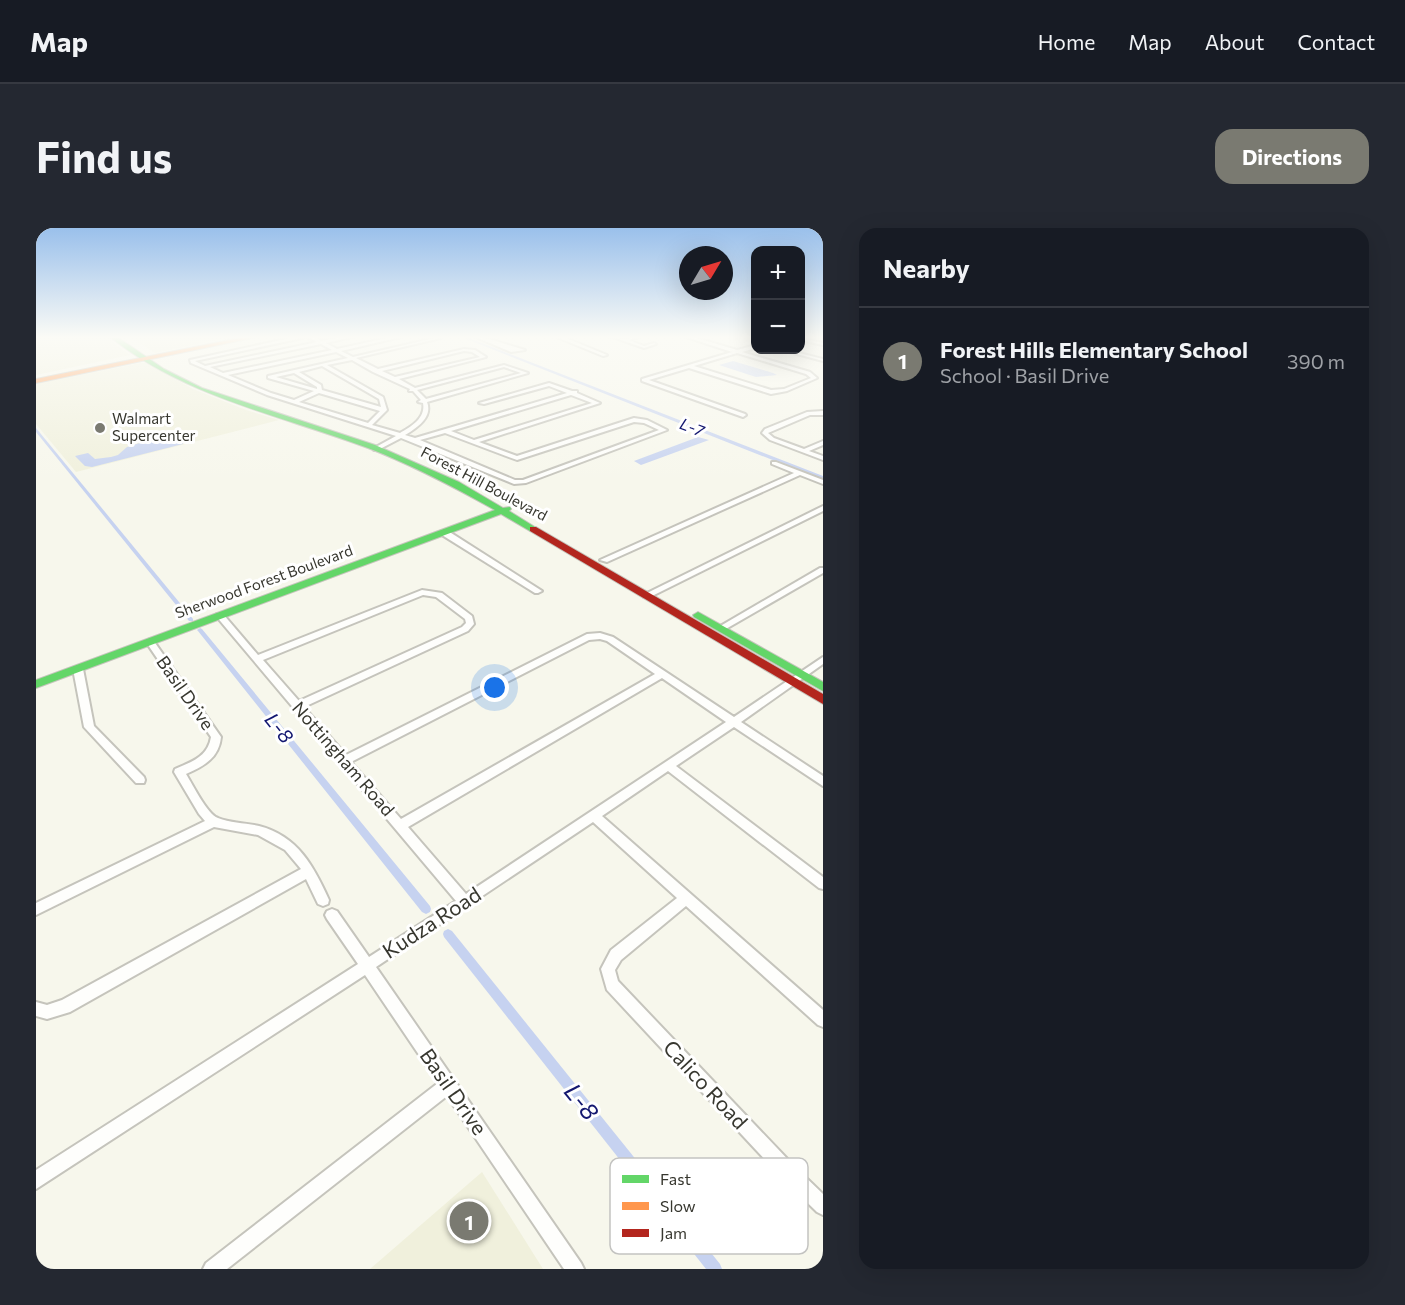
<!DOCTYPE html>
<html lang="en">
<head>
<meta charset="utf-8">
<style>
  :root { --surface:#171b24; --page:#242831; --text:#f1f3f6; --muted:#9ea1a6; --line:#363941; --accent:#7a7a71 }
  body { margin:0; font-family:Commissioner,sans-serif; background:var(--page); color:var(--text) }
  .controls { position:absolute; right:18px; top:18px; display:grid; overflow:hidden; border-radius:12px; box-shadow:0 6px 24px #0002 }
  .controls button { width:54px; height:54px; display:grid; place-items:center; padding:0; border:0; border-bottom:2px solid var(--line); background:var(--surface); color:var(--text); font:30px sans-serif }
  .compass { position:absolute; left:643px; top:18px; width:54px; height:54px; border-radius:50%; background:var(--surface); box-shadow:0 6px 24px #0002; rotate:52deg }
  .you { position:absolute; left:459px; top:460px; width:21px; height:21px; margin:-15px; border:4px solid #fff; border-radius:50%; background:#1a73e8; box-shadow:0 0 0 9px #1a73e833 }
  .badge { display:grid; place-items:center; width:39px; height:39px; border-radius:50%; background:var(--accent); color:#fff; font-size:20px; font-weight:700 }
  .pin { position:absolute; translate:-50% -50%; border:3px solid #fff; box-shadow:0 2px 6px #0006 }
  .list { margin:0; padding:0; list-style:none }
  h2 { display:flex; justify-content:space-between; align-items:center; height:78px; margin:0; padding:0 24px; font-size:26px }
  h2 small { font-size:20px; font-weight:400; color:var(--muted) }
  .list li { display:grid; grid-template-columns:39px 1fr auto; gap:18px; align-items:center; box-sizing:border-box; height:108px; padding:0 24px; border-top:2px solid var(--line) }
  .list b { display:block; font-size:22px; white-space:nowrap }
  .list p { margin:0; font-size:20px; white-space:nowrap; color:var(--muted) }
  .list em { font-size:20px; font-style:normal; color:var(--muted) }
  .map { position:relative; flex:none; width:787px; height:1041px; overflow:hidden; border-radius:18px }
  header { display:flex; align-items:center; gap:36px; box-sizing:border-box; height:84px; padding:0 30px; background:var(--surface); border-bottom:2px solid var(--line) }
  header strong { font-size:28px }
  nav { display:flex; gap:33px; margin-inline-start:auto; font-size:21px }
  .intro { display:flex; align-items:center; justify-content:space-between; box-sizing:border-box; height:144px; padding:0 36px }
  h1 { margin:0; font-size:42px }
  .button { padding:15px 27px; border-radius:18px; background:var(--accent); color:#fff; font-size:21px; font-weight:700 }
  main { display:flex; gap:36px; padding:0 36px }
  aside { flex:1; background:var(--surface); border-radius:18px; box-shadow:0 6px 24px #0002 }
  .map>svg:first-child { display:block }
  .built { fill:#f0f0dc }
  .water { fill:#c6d2f0 }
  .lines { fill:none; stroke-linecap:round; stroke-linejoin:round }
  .canal { fill:#c6d2f0; fill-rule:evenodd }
  .street-casing { stroke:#c5c4bc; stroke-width:4 }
  .fast-casing { stroke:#c5c4bc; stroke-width:2 }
  .slow-casing { stroke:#c5c4bc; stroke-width:2 }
  .jam-casing { stroke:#c5c4bc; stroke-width:2 }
  .street { fill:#fefefc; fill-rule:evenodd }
  .fast { fill:#63d668; fill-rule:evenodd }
  .slow { fill:#ff974d; fill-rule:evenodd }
  .jam { fill:#b3261e; fill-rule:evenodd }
  .poi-dot { fill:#7a7a71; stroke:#fff; stroke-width:2 }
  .labels { text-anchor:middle; stroke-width:6; stroke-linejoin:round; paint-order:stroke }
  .far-poi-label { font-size:15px; fill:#37372f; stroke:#fff; text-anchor:start }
  .far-street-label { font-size:15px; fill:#37372f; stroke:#fff }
  .far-water-label { font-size:16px; font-style:italic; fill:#131770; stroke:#fff }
  .street-label { font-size:18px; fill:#37372f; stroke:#fff }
  .water-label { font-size:20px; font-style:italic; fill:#131770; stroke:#fff }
  .near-street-label { font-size:21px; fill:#37372f; stroke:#fff }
  .near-water-label { font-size:24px; font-style:italic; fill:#131770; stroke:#fff }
  .key { fill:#fff; stroke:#c3c3c1; stroke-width:1.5 }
  .key-label { font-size:16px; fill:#37372f }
</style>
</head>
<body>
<header>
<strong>Map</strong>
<nav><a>Home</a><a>Map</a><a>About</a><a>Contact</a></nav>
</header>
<div class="intro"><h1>Find us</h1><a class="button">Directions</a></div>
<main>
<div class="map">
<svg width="787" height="1041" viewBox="0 0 787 1041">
  <rect width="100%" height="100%" fill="#f7f7ec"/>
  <g class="built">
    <path d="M0 108H67L94 127 0 147Z"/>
    <path d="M93 108H199L119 125Z"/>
    <path d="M105 135H110L157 161 210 182 243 192 40 244 0 196V156Z"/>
    <path d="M446 944 507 1041H334Z"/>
  </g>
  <g class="water">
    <path d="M697 133 737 145 741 147 720 149 683 137Z"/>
    <path d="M136 205 147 213V216L56 239 49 238 39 228 52 225 59 231 75 229 82 227 91 219Z"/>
    <path d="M662 209 673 212 605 237 598 233Z"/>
  </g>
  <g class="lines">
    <g class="canal">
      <path d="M423 108H428L787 248V252Z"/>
      <path d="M0 200 157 391V393H153L0 204Z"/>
      <path d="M164 400 166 401 394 678 395 681 394 684 390 686 386 684 162 403 161 402Z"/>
      <path d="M412 701 416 703 684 1036 686 1041H670L408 709 407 706 408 703Z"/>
    </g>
    <g class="street-casing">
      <g id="street">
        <path d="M263 108H276L286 113 311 108H320L290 115 301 121 360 108H369L305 123 317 129 403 109 405 110 320 130 342 141 428 121 439 122 450 129 363 151 379 160 468 137 492 145 391 174C397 189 381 200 369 207L379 210 531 165 513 158 448 176 443 175 513 155 536 163H541V165L564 175 443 214 481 228 598 190 611 192 631 202 490 255 478 256 365 210 342 222H338V220L360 208 231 167 155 135 154 132ZM271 109 281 114 169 138 159 133ZM285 116 296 122 187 145 174 139ZM428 123 436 124 444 129 359 149 346 143ZM300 124 312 130 232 148V150L278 163 258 172 235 165 192 147ZM316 132 337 144 374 161 373 163H377L385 172 382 174 387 175C390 190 375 199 364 205L336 197 351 182 347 169 291 137ZM286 138 343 171 345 179 286 162 285 157 263 144ZM468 139 485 145 390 171 381 162ZM258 145 281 159V161L240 149ZM283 165 344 183 332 195 263 174ZM535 167 556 175 438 212 415 203ZM598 194 608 195 623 202 487 252H479L384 212 409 205 481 232Z"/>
        <path d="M437 108H443L489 122 475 124Z"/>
        <path d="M518 108H525L571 127 567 128Z"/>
        <path d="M574 108 588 111 605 108 593 112 608 118 618 115 620 116 608 120Z"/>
        <path d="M647 108H654L701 122 720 117V120L706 124 774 144 781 150 751 163 735 166 653 140 613 152 709 186 710 187 707 189 606 153V151L696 124ZM701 125 770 146 775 150 748 161 735 162 658 138Z"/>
        <path d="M764 110 787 115V117L764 112Z"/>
        <path d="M746 122H751L787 131V133Z"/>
        <path d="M787 183V187H774L732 205 738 210 768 221 787 213V217L773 223 787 228V232L734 212 726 205 729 201 771 184Z"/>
        <path d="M736 234H740L787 252V256L764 247 571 334 564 332 758 245 736 236Z"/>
        <path d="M787 278V283L614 369H608L607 367Z"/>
        <path d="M406 303H412L506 363 502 365H499L406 307Z"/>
        <path d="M784 340H787V345L688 402 685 403 681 400Z"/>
        <path d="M386 362 406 365 436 388 438 396 432 403 268 479 310 527 551 406 564 405 577 409 698 489 787 429V436L705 494 787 548V558L698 499 640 538 787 649V661L783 660 632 543 566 588 787 782V799L782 797 650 678 585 732 579 742 582 753 759 939 787 966V987L781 984 747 951 571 762 565 741 575 722 641 670 557 594 340 739 545 1035 548 1041H528L411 868 191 1041H167L170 1035 402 855 329 747 0 961V942L322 736 291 691 289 687 291 683 296 681 301 683 333 729 420 673 180 388 181 386H187L222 427ZM387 367 400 369 429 391 430 395 426 399 263 473 227 432ZM564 411 571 413 619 446 365 591 315 534 553 412ZM626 450 690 494 430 666 372 599Z"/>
        <path d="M114 411 117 412 185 509C183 530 168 538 150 546 157 557 171 586 182 590 194 595 210 595 223 598 262 608 278 639 293 672L292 676 287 678 282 676 270 651 34 784 11 791 0 788V774L11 777 26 772 265 641 249 622 222 607 178 599 0 687V675L169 593 163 586 138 544 139 541C155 534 172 529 175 509L110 414Z"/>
        <path d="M42 438 47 441 58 498 108 549 109 552 108 555H100L48 499 37 441Z"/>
      </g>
    </g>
    <g class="fast-casing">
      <g id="fast">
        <path d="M73 108H80L128 141 166 160 339 217 423 254 467 280 474 279 475 281 473 283 502 301 494 303 465 286 0 460V452L459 282C418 259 376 237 332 220 244 187 148 169 73 108Z"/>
        <path d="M662 384 787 454V463L658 389 657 387Z"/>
      </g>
    </g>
    <g class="slow-casing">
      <path id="slow" d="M213 108H226L0 155V151Z"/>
    </g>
    <g class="jam-casing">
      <path id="jam" d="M494 299H500L787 466V476L494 303Z"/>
    </g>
    <use href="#street" class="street"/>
    <use href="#fast" class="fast"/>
    <use href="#slow" class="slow"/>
    <use href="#jam" class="jam"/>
  </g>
  <linearGradient id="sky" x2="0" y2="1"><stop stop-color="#9ac0eb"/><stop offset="0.43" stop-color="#fbfbf6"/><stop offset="1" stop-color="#fbfbf6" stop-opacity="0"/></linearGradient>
  <rect width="787" height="254" fill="url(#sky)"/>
  <circle class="poi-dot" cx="64" cy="200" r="6"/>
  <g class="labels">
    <g class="far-poi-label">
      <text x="76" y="196">Walmart<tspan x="76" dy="17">Supercenter</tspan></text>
    </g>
    <g class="far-street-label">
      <text transform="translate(448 256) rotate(28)" y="5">Forest Hill Boulevard</text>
      <text transform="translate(228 354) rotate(-20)" y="5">Sherwood Forest Boulevard</text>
    </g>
    <g class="far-water-label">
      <text transform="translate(656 199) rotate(21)" y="6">L-7</text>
    </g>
    <g class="street-label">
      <text transform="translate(149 465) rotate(55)" y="6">Basil Drive</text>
      <text transform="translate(307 531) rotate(49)" y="6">Nottingham Road</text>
    </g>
    <g class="water-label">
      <text transform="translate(243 500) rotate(51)" y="7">L-8</text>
    </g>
    <g class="near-street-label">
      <text transform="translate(396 695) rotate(-33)" y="7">Kudza Road</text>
      <text transform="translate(669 857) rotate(47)" y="7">Calico Road</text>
      <text transform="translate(417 864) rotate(55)" y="7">Basil Drive</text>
    </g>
    <g class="near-water-label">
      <text transform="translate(545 874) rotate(51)" y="8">L-8</text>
    </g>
  </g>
  <rect x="574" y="930" width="198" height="96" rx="9" class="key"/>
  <rect x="586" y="947" width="27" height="8" fill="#63d668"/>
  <rect x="586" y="974" width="27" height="8" fill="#ff974d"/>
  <rect x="586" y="1001" width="27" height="8" fill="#b3261e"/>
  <g class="key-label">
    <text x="624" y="957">Fast</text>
    <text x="624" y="984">Slow</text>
    <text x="624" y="1011">Jam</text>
  </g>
</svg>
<div class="controls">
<button>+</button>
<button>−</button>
</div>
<svg class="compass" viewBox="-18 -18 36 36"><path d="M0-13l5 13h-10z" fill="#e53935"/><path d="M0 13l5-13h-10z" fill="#9ea1a6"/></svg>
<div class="you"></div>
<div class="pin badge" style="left:433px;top:993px">1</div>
</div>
<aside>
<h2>Nearby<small></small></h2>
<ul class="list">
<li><span class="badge">1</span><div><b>Forest Hills Elementary School</b><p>School · Basil Drive</p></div><em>390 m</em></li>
</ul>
</aside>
</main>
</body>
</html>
